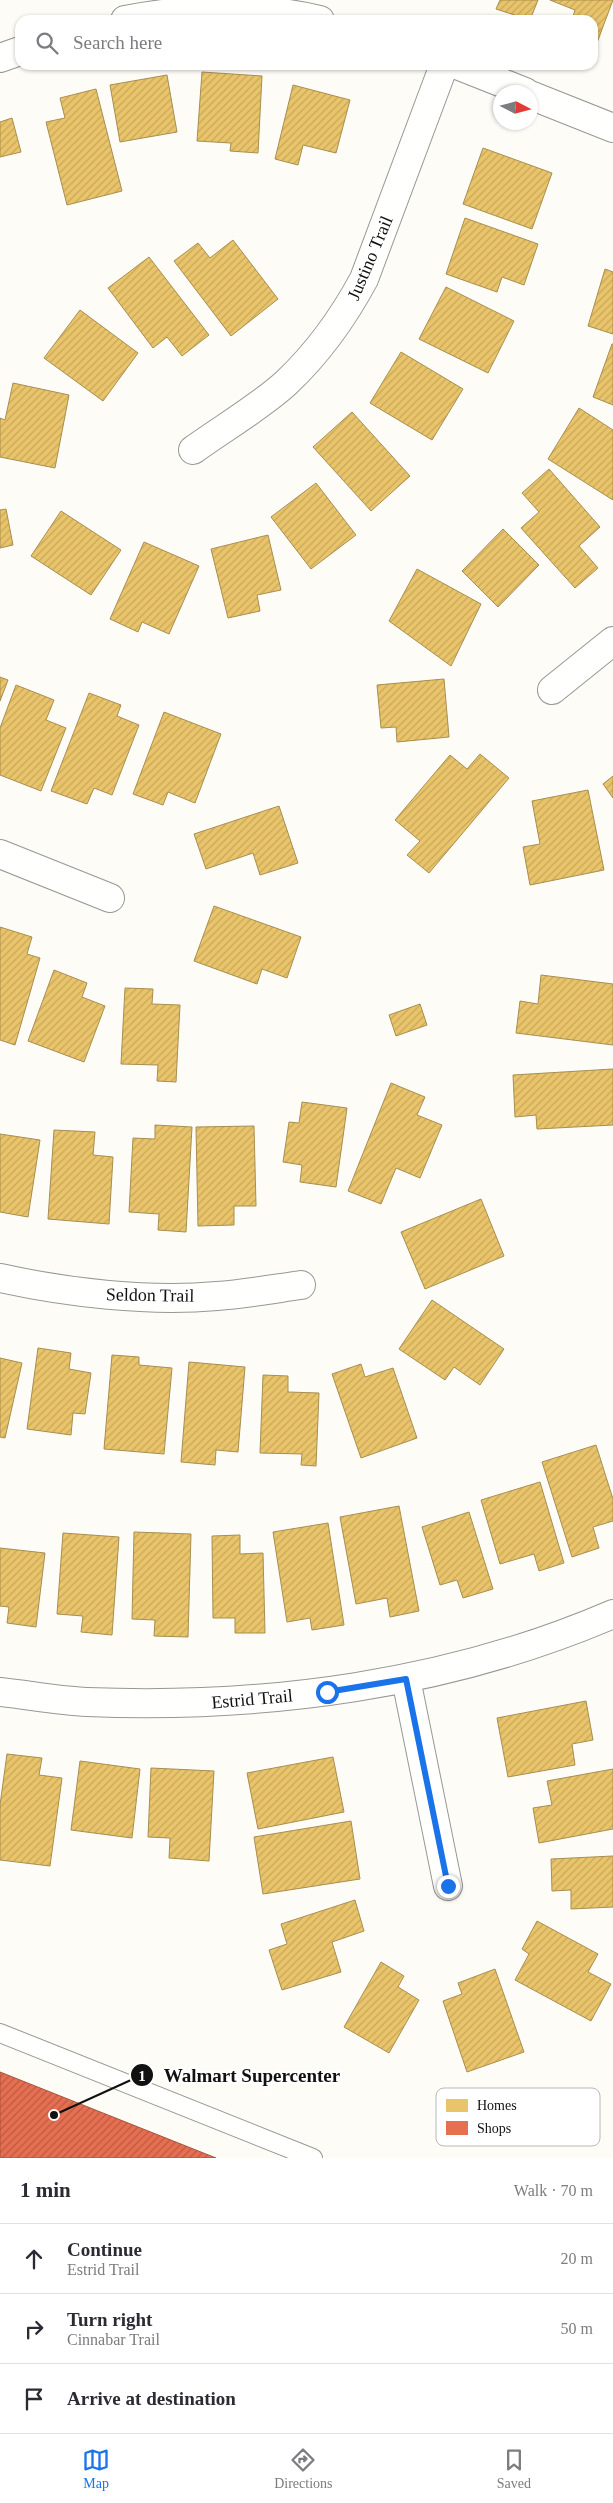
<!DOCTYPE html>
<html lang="en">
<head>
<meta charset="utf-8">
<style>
  :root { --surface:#fff; --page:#f7f7f7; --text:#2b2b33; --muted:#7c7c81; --line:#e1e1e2; --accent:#1a73e8 }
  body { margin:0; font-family:"Times New Roman",serif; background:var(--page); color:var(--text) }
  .compass { position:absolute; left:493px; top:85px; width:45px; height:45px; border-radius:50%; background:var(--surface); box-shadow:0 1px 4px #0004; rotate:96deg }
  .stop { position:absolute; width:15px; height:15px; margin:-11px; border:4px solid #1a73e8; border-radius:50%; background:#fff }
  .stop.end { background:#1a73e8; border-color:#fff; box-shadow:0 1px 5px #0008 }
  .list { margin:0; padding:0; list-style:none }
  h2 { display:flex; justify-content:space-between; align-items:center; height:65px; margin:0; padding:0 20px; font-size:21px }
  h2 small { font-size:16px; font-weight:400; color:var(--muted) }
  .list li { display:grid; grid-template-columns:32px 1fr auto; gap:15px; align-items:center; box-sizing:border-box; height:70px; padding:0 20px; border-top:1px solid var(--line) }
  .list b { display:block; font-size:19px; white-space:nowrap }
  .list p { margin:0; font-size:16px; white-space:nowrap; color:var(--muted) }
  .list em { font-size:16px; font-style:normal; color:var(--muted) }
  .icon { flex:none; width:28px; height:28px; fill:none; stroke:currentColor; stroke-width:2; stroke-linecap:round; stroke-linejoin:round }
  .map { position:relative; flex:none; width:613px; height:2158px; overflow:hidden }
  .search { position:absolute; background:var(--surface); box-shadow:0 1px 4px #0004; left:15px; right:15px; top:15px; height:55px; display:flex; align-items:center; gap:12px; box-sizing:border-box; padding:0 18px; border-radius:15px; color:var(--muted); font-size:19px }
  .sheet { height:275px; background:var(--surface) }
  nav { display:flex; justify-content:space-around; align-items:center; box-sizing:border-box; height:70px; border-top:1px solid var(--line); background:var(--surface); font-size:14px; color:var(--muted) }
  nav a { display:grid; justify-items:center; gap:2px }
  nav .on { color:var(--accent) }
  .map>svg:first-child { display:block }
  .homes { fill:url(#homes-hatch); stroke:#a88e4f }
  .shops { fill:url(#shops-hatch); stroke:#a7533e }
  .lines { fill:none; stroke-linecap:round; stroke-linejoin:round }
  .service-casing { stroke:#979795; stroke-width:20 }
  .minor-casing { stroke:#979795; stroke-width:30 }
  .service { stroke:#fffffe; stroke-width:18 }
  .minor { stroke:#fffffe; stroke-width:28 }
  .route { stroke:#1a73e8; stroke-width:6 }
  .labels { text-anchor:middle; stroke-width:5; stroke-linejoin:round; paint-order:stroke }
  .street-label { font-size:18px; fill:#111; stroke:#fff }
  .key { fill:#fff; stroke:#b8b8b8; stroke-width:1 }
  .key-label { font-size:14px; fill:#111 }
  .leader { fill:none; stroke:#111; stroke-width:2 }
  .callout-dot { fill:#111; stroke:#fff; stroke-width:2 }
  .mark-label { font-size:15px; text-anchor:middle; font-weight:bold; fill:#fff }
  .callout-label { font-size:19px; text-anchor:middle; font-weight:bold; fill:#111; stroke:#fff; stroke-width:5; stroke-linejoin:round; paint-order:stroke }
</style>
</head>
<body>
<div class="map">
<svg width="613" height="2158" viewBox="0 0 613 2158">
  <defs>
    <pattern id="homes-hatch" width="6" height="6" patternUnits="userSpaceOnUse" patternTransform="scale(1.25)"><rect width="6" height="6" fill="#e9c46a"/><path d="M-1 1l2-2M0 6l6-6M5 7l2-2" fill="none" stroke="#c7a75b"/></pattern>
    <pattern id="shops-hatch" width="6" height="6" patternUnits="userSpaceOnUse" patternTransform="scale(1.25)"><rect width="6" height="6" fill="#e76f51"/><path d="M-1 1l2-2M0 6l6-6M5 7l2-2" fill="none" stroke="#ba5a42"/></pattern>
  </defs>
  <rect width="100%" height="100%" fill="#fdfcf7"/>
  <g class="homes">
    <path d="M500 0H538L530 20 496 9Z"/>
    <path d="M550 0H613L595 48H593V20H572L575 10Z"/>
    <path d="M202 72 262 76 258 153 230 151 231 143 197 141Z"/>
    <path d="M167 75 177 132 120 142 110 85Z"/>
    <path d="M293 85 350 100 336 153 303 145 298 165 275 159Z"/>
    <path d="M96 89 122 191 67 205 46 122 65 118 60 98Z"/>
    <path d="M12 118 21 152 0 157V122Z"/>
    <path d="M483 148 552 173 532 229 463 204Z"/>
    <path d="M465 218 538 244 524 285 502 277 497 292 446 274Z"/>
    <path d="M233 240 278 299 231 336 174 261 198 243 210 258Z"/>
    <path d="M149 257 209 335 182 356 167 337 153 348 108 288Z"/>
    <path d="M605 269 613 272V334L588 326Z"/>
    <path d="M446 287 514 321 488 373 419 339Z"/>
    <path d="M80 310 138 353 103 401 44 358Z"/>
    <path d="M612 344H613V405L593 397Z"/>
    <path d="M401 352 463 389 432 440 370 403Z"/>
    <path d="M13 383 69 395 55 468 0 457V418L5 420Z"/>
    <path d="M579 408 613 430V500L548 459Z"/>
    <path d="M352 412 410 476 371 511 313 447Z"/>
    <path d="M549 469 600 527 579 546 598 568 575 588 521 528 539 512 522 493Z"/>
    <path d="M316 483 356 535 311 569 271 517Z"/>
    <path d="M6 509 13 545 0 548V510Z"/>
    <path d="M61 511 121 550 91 595 31 556Z"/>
    <path d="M503 529 539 565 498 607 462 571Z"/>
    <path d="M268 535 281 590 257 595 260 611 228 618 211 549Z"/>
    <path d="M144 542 199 566 169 634 142 622 138 632 110 619Z"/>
    <path d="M417 569 481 604 451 666 389 621Z"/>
    <path d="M0 677 8 680 0 701Z"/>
    <path d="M444 679 449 737 397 742 396 727 381 728 377 685Z"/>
    <path d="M16 685 54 700 46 720 66 728 41 791 0 775V728Z"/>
    <path d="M89 693 121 705 117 716 139 725 112 795 94 788 87 804 51 791Z"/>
    <path d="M164 712 221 734 195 803 168 792 163 805 133 794Z"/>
    <path d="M480 754 509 778 429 873 407 855 420 841 395 820 450 755 467 769Z"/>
    <path d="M613 776V798L603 784Z"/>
    <path d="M588 790 604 870 530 885 523 847 540 844 532 801Z"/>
    <path d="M279 806 298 863 260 875 253 853 206 869 194 834Z"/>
    <path d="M214 906 301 937 287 978 262 969 257 984 194 961Z"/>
    <path d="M0 927 32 937 27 954 40 958 15 1045 0 1040Z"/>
    <path d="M54 970 87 983 82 997 105 1006 84 1062 28 1041Z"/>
    <path d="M541 975 613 984V1045L516 1033 520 1001 538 1004Z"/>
    <path d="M125 988 153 989 152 1004 180 1005 176 1082 157 1081 158 1065 121 1064Z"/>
    <path d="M420 1004 427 1025 396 1036 389 1015Z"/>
    <path d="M613 1069V1125L537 1129 536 1115 515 1117 513 1075Z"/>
    <path d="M391 1083 425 1097 417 1115 442 1125 420 1178 396 1168 381 1204 348 1191Z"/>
    <path d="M302 1102 347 1108 336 1187 300 1182 302 1165 283 1162 289 1122 299 1123Z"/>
    <path d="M155 1125 192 1127 186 1232 158 1230 159 1214 129 1212 133 1138 155 1139Z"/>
    <path d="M254 1126 256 1206H234V1225L198 1226 196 1127Z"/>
    <path d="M54 1130 95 1132 93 1155 113 1157 109 1224 48 1219Z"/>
    <path d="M0 1134 40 1140 28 1217 0 1212Z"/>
    <path d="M481 1199 504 1256 425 1289 401 1232Z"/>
    <path d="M432 1300 504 1349 480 1385 454 1367 445 1380 399 1349Z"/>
    <path d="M38 1348 71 1353 69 1369 91 1373 85 1414 73 1413 71 1435 27 1429Z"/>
    <path d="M112 1355 139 1357V1365L172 1368 164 1454 104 1449Z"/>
    <path d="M0 1358 22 1363 5 1438 0 1437Z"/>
    <path d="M189 1362 245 1367 238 1452 216 1450 215 1465 181 1462Z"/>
    <path d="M361 1364 365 1377 393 1368 417 1438 361 1458 332 1374Z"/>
    <path d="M263 1375 288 1376V1392L319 1393 316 1466 301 1465 302 1454 260 1453Z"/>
    <path d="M596 1445 613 1499V1521L593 1527 599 1548 572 1557 542 1462Z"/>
    <path d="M540 1482 564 1563 539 1571 534 1554 500 1564 481 1500Z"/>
    <path d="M399 1506 419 1611 390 1617 387 1598 356 1604 340 1517Z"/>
    <path d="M469 1512 493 1589 463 1598 457 1580 440 1585 422 1527Z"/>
    <path d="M328 1523 344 1625 312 1630 310 1618 287 1622 273 1532Z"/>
    <path d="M134 1532 191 1534 188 1637 154 1636 155 1620 132 1619Z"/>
    <path d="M63 1533 119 1537 112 1635 81 1632 83 1616 57 1614Z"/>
    <path d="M240 1535V1554L263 1553 265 1633H235V1618H213L212 1536Z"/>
    <path d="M0 1548 45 1553 36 1627 7 1623 9 1607 0 1606Z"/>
    <path d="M586 1701 593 1740 572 1744 575 1765 508 1777 497 1718Z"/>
    <path d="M7 1754 42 1758 39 1775 62 1778 50 1866 0 1860V1805Z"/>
    <path d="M333 1757 344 1812 258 1829 247 1773Z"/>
    <path d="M80 1761 140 1769 132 1838 71 1830Z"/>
    <path d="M151 1768 214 1771 209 1861 169 1858 170 1838 148 1837Z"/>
    <path d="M613 1769V1829L539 1843 533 1808 552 1805 547 1781Z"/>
    <path d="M351 1821 360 1879 263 1894 254 1837Z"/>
    <path d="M613 1856V1907L571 1909V1890L552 1891 551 1859Z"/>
    <path d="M355 1900 364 1931 332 1942 341 1972 282 1990 269 1950 287 1944 281 1924Z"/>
    <path d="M537 1921 598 1954 588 1972 611 1984 591 2021 515 1980 529 1954 522 1949Z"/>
    <path d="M381 1962 404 1976 398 1987 419 2000 389 2053 344 2027Z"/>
    <path d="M495 1969 524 2052 467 2072 443 2001 462 1994 458 1983Z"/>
  </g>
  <path class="shops" d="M0 2072 216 2158H0Z"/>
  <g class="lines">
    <g class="service-casing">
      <path id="service" d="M0 2033 313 2158"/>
    </g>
    <g class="minor-casing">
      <g id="minor">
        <path d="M125 20C187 8 258 5 320 20"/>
        <path d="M0 58 20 51"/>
        <path d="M457 65 525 92"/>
        <path d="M530 95 613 128"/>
        <path d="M193 450C222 429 261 406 286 383 319 352 343 318 364 279L444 65"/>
        <path d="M552 690 613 641"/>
        <path d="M0 854 110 898"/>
        <path d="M0 1278C68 1293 148 1302 217 1296 245 1294 273 1289 301 1285"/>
        <path d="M406 1679 448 1886"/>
        <path d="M0 1692C29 1695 58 1701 87 1702 265 1709 448 1685 613 1614"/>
      </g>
    </g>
    <use href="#service" class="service"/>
    <use href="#minor" class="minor"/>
  </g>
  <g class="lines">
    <path class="route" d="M327 1692 406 1679 448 1886"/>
  </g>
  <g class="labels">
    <g class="street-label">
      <text transform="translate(370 258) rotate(-67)" y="6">Justino Trail</text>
      <text transform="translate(150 1295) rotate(1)" y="6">Seldon Trail</text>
      <text transform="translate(252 1699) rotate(-5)" y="6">Estrid Trail</text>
    </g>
  </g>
  <rect x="436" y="2088" width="164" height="58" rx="8" class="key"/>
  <rect x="446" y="2099" width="22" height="13" fill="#e9c46a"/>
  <rect x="446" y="2121" width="22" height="14" fill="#e76f51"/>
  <g class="key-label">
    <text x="477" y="2110">Homes</text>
    <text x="477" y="2133">Shops</text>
  </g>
  <path class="leader" d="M54 2115L142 2075"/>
  <g class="callout-dot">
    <circle cx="54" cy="2115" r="5"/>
    <circle cx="142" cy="2075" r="12"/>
  </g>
  <g class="mark-label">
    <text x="142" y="2081">1</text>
  </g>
  <g class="callout-label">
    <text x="252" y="2082">Walmart Supercenter</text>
  </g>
</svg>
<svg class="compass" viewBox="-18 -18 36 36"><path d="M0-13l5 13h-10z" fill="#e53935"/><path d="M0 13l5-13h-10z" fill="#7c7c81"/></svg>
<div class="stop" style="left:327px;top:1692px"></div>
<div class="stop end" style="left:448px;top:1886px"></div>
<div class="search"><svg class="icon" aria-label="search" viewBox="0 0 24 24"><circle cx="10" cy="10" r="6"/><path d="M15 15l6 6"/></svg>Search here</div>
</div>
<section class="sheet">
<h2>1 min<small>Walk · 70 m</small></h2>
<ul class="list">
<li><svg class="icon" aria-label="ahead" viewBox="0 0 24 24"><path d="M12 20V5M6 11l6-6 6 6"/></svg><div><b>Continue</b><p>Estrid Trail</p></div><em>20 m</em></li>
<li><svg class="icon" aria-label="right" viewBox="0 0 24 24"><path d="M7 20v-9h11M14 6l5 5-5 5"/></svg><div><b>Turn right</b><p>Cinnabar Trail</p></div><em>50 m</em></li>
<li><svg class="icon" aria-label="arrive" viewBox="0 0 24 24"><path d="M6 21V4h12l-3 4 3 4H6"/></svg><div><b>Arrive at destination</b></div></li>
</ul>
</section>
<nav>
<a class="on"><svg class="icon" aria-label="map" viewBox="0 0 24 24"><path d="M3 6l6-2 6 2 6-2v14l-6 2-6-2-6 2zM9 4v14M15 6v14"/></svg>Map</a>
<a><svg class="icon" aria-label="directions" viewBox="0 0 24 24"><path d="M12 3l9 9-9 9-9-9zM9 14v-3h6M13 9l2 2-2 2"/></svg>Directions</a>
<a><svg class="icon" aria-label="saved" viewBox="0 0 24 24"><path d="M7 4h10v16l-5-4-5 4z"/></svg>Saved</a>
</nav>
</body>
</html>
